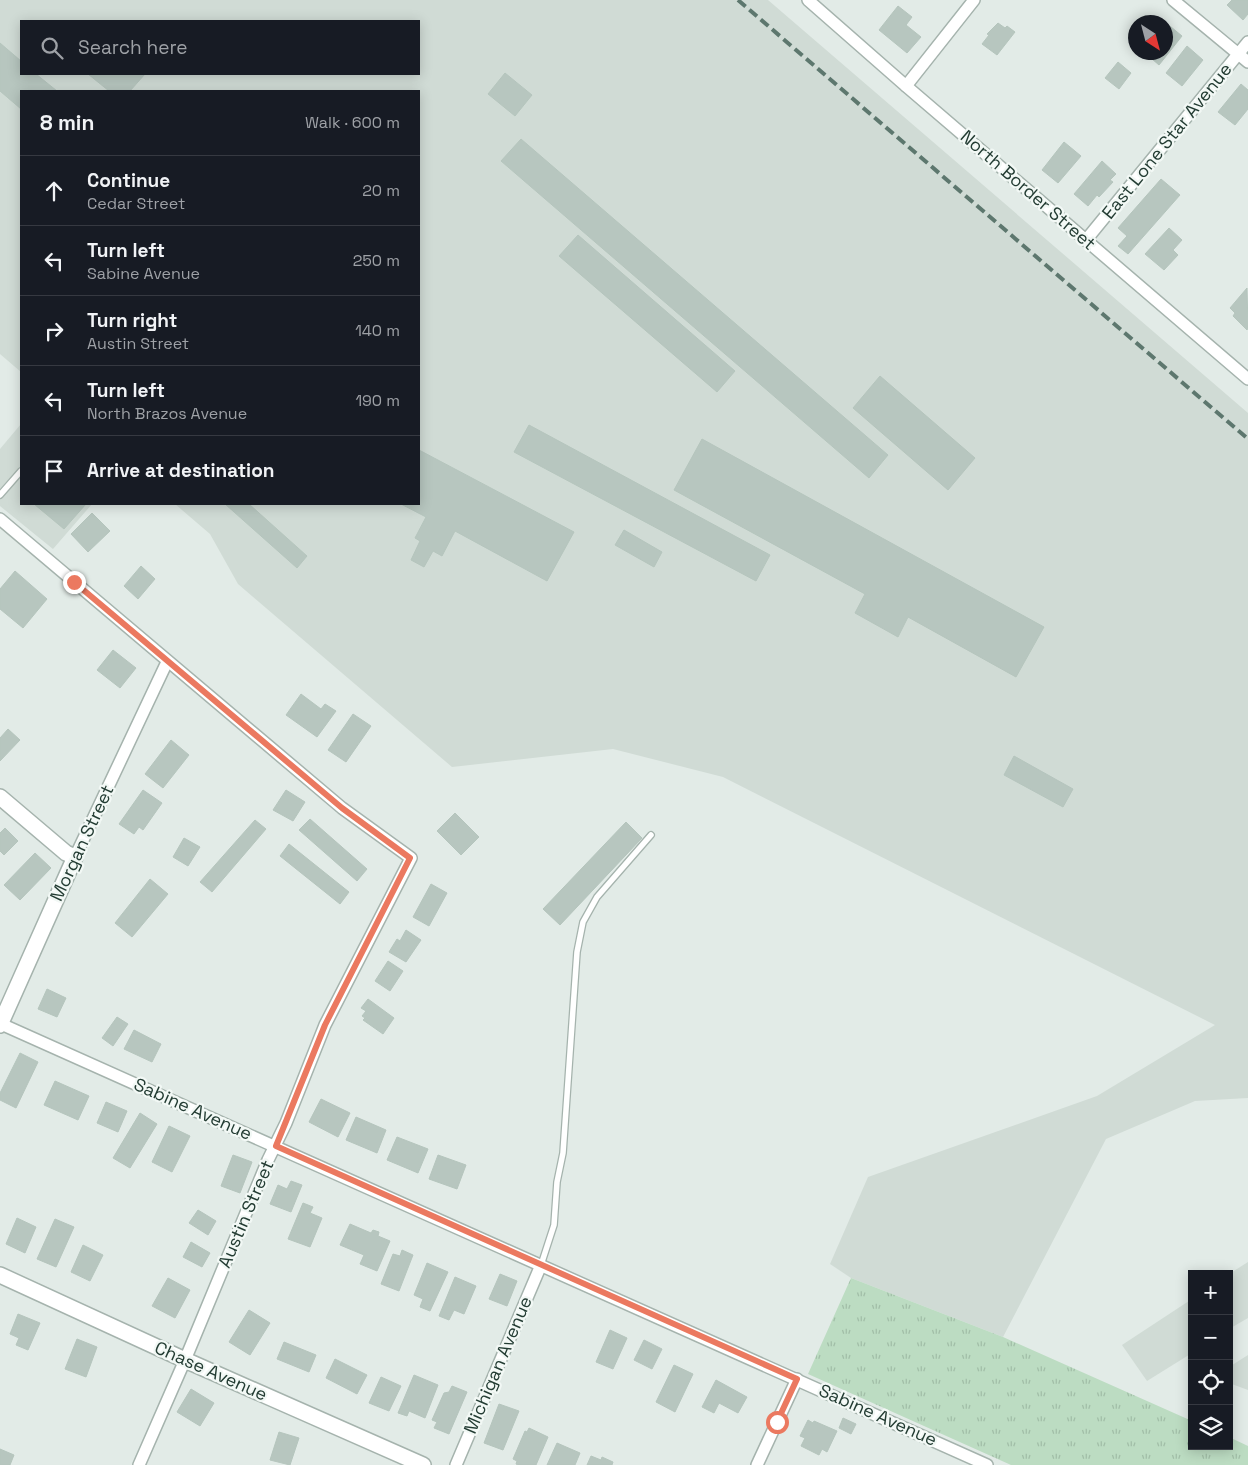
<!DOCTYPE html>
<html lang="en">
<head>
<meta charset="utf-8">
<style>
  :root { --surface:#171b24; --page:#20242c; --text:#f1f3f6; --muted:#9ea1a6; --line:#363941 }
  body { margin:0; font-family:"Space Grotesk",sans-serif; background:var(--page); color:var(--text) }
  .controls { position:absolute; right:15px; bottom:15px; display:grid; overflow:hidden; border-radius:0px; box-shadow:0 2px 12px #0003 }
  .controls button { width:45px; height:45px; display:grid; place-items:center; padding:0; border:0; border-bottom:1px solid var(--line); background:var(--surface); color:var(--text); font:25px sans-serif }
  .compass { position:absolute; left:1128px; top:15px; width:45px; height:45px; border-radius:50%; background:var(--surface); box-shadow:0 2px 12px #0003; rotate:144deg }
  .stop { position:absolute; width:15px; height:15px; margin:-11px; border:4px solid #eb7960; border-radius:50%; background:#fff }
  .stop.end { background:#eb7960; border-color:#fff; box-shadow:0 1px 5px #0008 }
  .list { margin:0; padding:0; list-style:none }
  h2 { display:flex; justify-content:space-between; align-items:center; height:65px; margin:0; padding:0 20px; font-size:21px }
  h2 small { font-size:16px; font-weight:400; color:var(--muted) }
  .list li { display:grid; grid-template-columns:32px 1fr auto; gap:15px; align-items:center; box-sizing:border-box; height:70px; padding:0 20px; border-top:1px solid var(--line) }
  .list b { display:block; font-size:19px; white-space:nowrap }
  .list p { margin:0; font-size:16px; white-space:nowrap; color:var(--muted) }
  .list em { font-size:16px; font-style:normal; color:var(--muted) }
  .icon { flex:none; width:28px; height:28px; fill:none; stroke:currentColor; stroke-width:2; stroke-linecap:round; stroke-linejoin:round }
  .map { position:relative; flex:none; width:1248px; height:1465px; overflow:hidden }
  .search { position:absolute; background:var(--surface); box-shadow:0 2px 12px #0003; left:20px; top:20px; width:400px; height:55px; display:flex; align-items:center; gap:12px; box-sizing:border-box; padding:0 18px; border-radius:0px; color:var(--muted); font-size:19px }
  .panel { position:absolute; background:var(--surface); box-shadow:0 2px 12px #0003; left:20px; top:90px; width:400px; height:415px; border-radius:0px }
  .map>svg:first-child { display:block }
  .built { fill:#d0dbd5; fill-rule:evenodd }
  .grass { fill:url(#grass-tufts) }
  .building { fill:#b7c6bf; stroke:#b5c5bd }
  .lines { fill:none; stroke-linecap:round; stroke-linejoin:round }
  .service-casing { stroke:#a5b3ad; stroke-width:8 }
  .minor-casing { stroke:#a5b3ad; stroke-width:14 }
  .tertiary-casing { stroke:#a5b3ad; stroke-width:18 }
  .service { stroke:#fff; stroke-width:5.5 }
  .minor { stroke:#fff; stroke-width:11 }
  .tertiary { stroke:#fff; stroke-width:15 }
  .rail { stroke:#5d776e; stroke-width:4; stroke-dasharray:10 5; stroke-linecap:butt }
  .route { stroke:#eb7960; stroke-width:6 }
  .labels { text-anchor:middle; stroke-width:4.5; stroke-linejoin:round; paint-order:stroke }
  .street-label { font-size:18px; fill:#233c33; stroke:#f2f8f5 }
</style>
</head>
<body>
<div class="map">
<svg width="1248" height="1465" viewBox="0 0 1248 1465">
  <defs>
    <pattern id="grass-tufts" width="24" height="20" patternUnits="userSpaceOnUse" patternTransform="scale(1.25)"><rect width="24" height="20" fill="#bcdcc2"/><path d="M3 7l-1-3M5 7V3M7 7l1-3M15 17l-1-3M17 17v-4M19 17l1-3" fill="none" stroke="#a1bea7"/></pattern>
  </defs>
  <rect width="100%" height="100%" fill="#e2ebe7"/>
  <g class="built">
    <path d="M0 0H768L1248 413V1098L1195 1101 1106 1139 1003 1337 851 1278 830 1264 868 1177 1097 1096 1215 1025 723 777 613 749 452 767 238 584 210 534 175 504H419V91H21V372L0 354ZM21 21H419V74H21Z"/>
    <path d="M21 424V504H92L53 549 0 506V449Z"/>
    <path d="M1248 1262V1318L1229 1329V1274Z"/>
    <path d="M1192 1299V1353L1147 1381 1122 1345Z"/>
    <path d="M1248 1355V1390L1229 1383V1367Z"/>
  </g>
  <path class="grass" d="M851 1278 1003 1337 1192 1421V1446H1229V1437L1248 1446V1465H1011L808 1374Z"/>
  <g class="building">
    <path d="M1232 0H1248V14L1243 20 1227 5Z"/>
    <path d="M898 6 912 17 906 25 921 37 907 53 879 30Z"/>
    <path d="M1165 22 1182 36 1159 65 1144 52H1166Z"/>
    <path d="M998 23 1005 28 1007 26 1015 32 997 55 982 44 989 35 987 34Z"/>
    <path d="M0 43 21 61V74H36L57 91H21V109L0 91Z"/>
    <path d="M1187 46 1203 60 1182 86 1166 73Z"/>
    <path d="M1118 62 1131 73 1119 89 1105 78Z"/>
    <path d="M505 73 532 95 515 116 488 94Z"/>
    <path d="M88 74H145L130 91H109Z"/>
    <path d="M1241 84 1248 90V109L1235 125 1218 112Z"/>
    <path d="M521 139 888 455 869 478 501 161Z"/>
    <path d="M1064 142 1081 156 1058 183 1042 170Z"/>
    <path d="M1102 161 1116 174 1110 180 1113 182 1099 197 1097 195 1088 206 1074 194Z"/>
    <path d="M1161 179 1180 195 1128 254 1118 246 1127 236 1118 228Z"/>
    <path d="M1169 228 1182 240 1173 250 1178 255 1164 270 1145 254Z"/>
    <path d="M578 235 735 371 717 392 559 256Z"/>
    <path d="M1247 288 1248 328 1247 330 1233 316 1235 313 1230 308Z"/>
    <path d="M880 376 975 458 948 490 853 408Z"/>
    <path d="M529 425 770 555 756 581 514 452Z"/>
    <path d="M702 439 1044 627 1016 677 908 617 898 637 855 613 865 594 674 490Z"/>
    <path d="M419 450 574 532 547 581 455 531 442 556 433 551 424 567 411 560 420 541 415 538 426 517 401 504H419Z"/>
    <path d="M34 504H86L64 529Z"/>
    <path d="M225 504H249L307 556 297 568Z"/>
    <path d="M92 513 110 531 88 552 71 534Z"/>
    <path d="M624 530 662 552 654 567 615 545Z"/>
    <path d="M141 566 155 579 138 599 124 586Z"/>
    <path d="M15 571 47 599 23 628 0 609V589Z"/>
    <path d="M113 650 136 668 120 688 97 670Z"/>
    <path d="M301 694 321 709 325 704 336 711 317 737 286 715Z"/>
    <path d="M353 714 371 726 346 762 328 750Z"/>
    <path d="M8 729 20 740 0 761V738Z"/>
    <path d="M171 740 189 755 163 788 145 774Z"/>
    <path d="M1014 756 1073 789 1063 807 1004 775Z"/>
    <path d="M143 790 162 803 143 830 139 827 134 834 119 824Z"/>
    <path d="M286 790 305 802 293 821 273 810Z"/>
    <path d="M455 813 479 837 461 855 437 831Z"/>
    <path d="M310 819 367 869 357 881 299 830Z"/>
    <path d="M255 820 266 829 212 892 200 882Z"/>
    <path d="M626 822 642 838 560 925 543 909Z"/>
    <path d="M5 828 18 841 4 855 0 851V833Z"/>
    <path d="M184 838 200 847 188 866 173 857Z"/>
    <path d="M289 844 349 892 340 904 280 856Z"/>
    <path d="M35 853 51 868 20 900 4 885Z"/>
    <path d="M150 879 168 894 132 937 115 923Z"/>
    <path d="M431 884 447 893 429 926 413 917Z"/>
    <path d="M406 930 421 940 406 962 389 952 397 939 400 941Z"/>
    <path d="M388 961 403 971 390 991 375 981Z"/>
    <path d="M47 989 66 998 57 1017 38 1009Z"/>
    <path d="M368 999 394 1018 383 1034 363 1020 365 1018 362 1016 366 1011 361 1008Z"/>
    <path d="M117 1017 128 1024 113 1046 102 1038Z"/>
    <path d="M134 1030 161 1044 152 1062 124 1049Z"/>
    <path d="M20 1053 38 1062 16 1108 0 1100V1093Z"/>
    <path d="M55 1081 89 1096 78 1120 44 1105Z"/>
    <path d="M321 1099 350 1113 338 1137 309 1122Z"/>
    <path d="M106 1102 127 1111 118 1132 97 1123Z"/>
    <path d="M140 1113 157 1124 130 1168 113 1158Z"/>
    <path d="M356 1117 386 1130 377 1153 346 1140Z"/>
    <path d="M169 1126 190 1136 172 1172 152 1162Z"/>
    <path d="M397 1137 428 1149 418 1173 387 1160Z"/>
    <path d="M233 1155 252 1162 240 1193 221 1186Z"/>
    <path d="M438 1155 466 1165 457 1189 429 1179Z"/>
    <path d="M291 1181 302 1185 291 1212 270 1204 278 1185 287 1189Z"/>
    <path d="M303 1203 313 1207 310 1213 322 1218 310 1247 288 1239Z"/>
    <path d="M198 1210 216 1221 208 1235 189 1223Z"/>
    <path d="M17 1218 36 1227 25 1253 6 1244Z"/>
    <path d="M55 1219 74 1227 56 1267 37 1259Z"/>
    <path d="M350 1224 371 1233 373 1230 379 1232 378 1236 390 1241 377 1271 360 1264 364 1255 340 1245Z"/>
    <path d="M191 1242 210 1253 202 1267 183 1257Z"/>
    <path d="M83 1245 103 1255 90 1281 71 1272Z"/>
    <path d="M402 1250 413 1255 399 1291 381 1284 393 1254 400 1256Z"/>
    <path d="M427 1263 448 1272 430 1311 420 1307 423 1299 414 1295Z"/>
    <path d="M500 1274 517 1281 507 1306 489 1299Z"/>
    <path d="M455 1277 476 1286 464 1314 454 1310 449 1320 439 1316Z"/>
    <path d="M168 1278 190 1290 175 1318 152 1306Z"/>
    <path d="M249 1310 270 1323 250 1355 229 1342Z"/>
    <path d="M18 1314 40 1323 28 1350 16 1345 19 1338 10 1334Z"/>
    <path d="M610 1330 627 1338 613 1369 596 1362Z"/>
    <path d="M77 1339 97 1347 86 1377 65 1369Z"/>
    <path d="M644 1340 662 1349 652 1369 634 1360Z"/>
    <path d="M284 1342 316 1355 309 1372 277 1359Z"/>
    <path d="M335 1359 367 1375 357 1394 326 1378Z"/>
    <path d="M674 1365 693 1374 675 1412 656 1402Z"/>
    <path d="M414 1375 438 1385 425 1418 409 1411 407 1416 398 1413Z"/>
    <path d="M381 1377 401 1386 389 1411 369 1403Z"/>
    <path d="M716 1380 747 1397 738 1413 719 1403 714 1413 702 1407Z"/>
    <path d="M452 1386 467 1392 449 1434 434 1428 437 1422 432 1420 444 1393 449 1392Z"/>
    <path d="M191 1389 214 1403 200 1426 177 1412Z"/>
    <path d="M499 1404 519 1411 503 1450 484 1443Z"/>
    <path d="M843 1418 856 1424 851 1434 839 1428Z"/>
    <path d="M808 1420 813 1423 814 1421 837 1431 827 1452 822 1449 819 1455 801 1446 805 1438 800 1436Z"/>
    <path d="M529 1428 548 1437 536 1465H518L516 1464 517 1461 513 1459 525 1431 527 1432Z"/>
    <path d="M279 1432 299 1438 290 1465 270 1460Z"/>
    <path d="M557 1443 580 1453 575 1465H547Z"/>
    <path d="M0 1449 14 1455 10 1465H0Z"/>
    <path d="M591 1456 601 1460 602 1457 613 1462 612 1465H587Z"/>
  </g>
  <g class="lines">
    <g class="service-casing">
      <g id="service">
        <path d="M0 495 21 471"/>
        <path d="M541 1265 554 1225 557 1182 563 1153 577 952 583 922 597 897 651 835"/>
      </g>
    </g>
    <g class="minor-casing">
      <g id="minor">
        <path d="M808 0 906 86 1248 379"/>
        <path d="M1173 0 1248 62"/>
        <path d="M906 86 974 0"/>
        <path d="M1086 240 1248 42"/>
        <path d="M0 519 342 808 411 858 325 1025 286 1123 268 1160 185 1360 139 1465"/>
        <path d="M75 857 167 662"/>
        <path d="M1 1024 987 1465"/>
        <path d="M456 1465 541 1265"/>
        <path d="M757 1465 797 1379"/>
      </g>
    </g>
    <g class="tertiary-casing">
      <g id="tertiary">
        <path d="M0 797 66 853 75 857 0 1025"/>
        <path d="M0 1275 185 1360 423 1465"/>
      </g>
    </g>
    <use href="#service" class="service"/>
    <use href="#minor" class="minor"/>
    <use href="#tertiary" class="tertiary"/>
    <path class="rail" d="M738 0 1248 439"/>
  </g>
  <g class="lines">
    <path class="route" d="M74 582 342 808 410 858 325 1025 276 1146 797 1379 777 1422"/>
  </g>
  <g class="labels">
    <g class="street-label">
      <text transform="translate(1167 141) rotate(-51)" y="6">East Lone Star Avenue</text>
      <text transform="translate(1028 190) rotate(41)" y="6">North Border Street</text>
      <text transform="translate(82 843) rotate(-65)" y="6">Morgan Street</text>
      <text transform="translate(193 1109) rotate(24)" y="6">Sabine Avenue</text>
      <text transform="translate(246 1214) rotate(-67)" y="6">Austin Street</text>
      <text transform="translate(498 1365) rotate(-67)" y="6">Michigan Avenue</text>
      <text transform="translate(211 1371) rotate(24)" y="6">Chase Avenue</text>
      <text transform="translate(878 1415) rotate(24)" y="6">Sabine Avenue</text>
    </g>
  </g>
</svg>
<div class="controls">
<button>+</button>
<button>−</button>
<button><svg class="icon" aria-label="locate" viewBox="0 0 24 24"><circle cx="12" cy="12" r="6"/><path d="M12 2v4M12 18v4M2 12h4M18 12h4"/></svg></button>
<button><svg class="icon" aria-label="layers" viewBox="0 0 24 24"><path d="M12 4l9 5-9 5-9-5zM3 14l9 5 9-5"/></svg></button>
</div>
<svg class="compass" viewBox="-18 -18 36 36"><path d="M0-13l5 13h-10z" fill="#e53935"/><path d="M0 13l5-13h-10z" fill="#9ea1a6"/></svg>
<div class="stop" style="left:777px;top:1422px"></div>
<div class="stop end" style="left:74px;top:582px"></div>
<div class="search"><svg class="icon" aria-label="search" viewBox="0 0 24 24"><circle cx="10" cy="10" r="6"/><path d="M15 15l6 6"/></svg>Search here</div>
<section class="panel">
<h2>8 min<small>Walk · 600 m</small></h2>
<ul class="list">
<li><svg class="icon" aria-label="ahead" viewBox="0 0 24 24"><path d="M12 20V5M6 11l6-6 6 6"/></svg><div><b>Continue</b><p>Cedar Street</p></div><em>20 m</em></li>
<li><svg class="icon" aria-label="left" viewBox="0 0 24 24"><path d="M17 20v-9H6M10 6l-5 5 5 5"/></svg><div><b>Turn left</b><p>Sabine Avenue</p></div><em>250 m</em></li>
<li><svg class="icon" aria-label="right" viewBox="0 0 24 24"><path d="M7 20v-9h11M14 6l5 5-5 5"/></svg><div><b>Turn right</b><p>Austin Street</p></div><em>140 m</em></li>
<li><svg class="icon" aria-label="left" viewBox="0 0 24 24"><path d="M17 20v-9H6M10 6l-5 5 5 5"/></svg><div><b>Turn left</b><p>North Brazos Avenue</p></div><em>190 m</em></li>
<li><svg class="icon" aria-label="arrive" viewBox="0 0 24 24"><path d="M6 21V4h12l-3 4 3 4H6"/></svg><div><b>Arrive at destination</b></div></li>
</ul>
</section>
</div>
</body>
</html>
